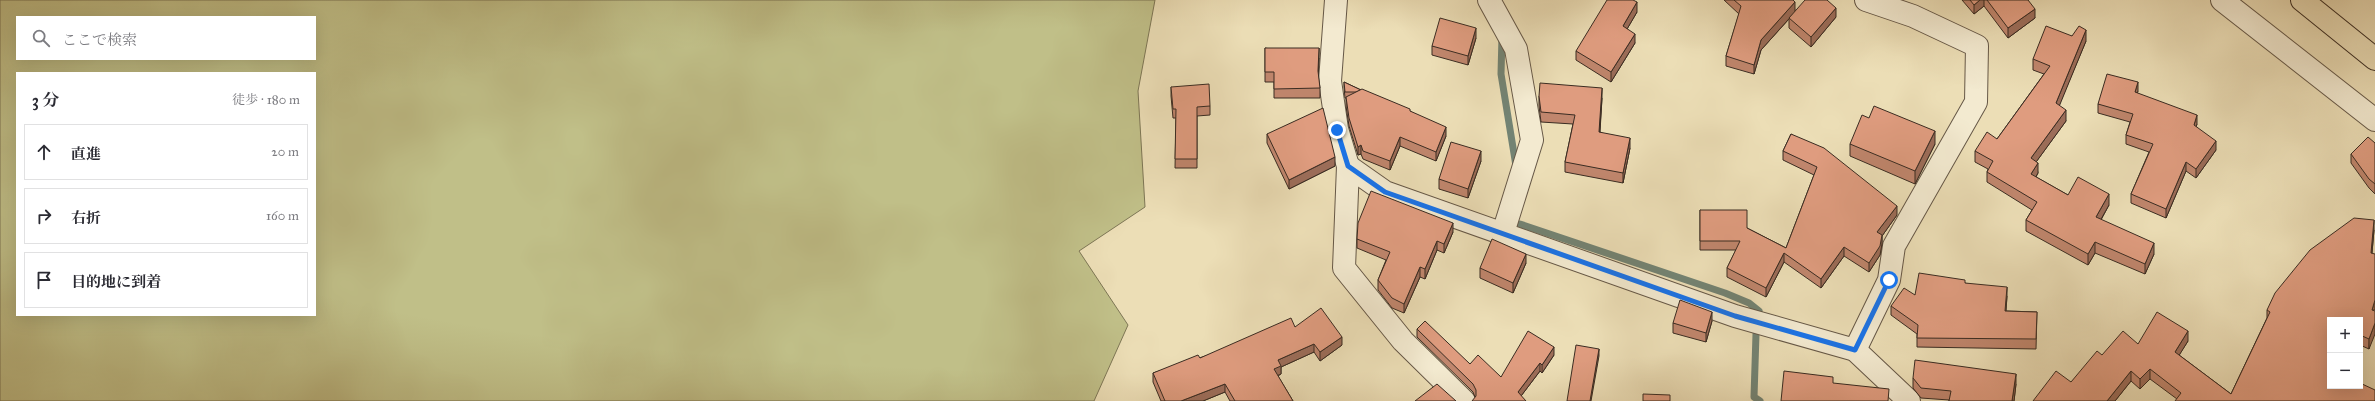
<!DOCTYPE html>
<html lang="ja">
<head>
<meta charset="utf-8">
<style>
  :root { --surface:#fff; --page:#f2f2f3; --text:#2b2b33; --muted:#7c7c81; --line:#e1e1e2 }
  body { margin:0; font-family:"IM FELL Great Primer","Noto Serif JP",serif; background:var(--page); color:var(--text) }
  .controls { position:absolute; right:12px; bottom:12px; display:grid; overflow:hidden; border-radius:0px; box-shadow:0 4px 16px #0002 }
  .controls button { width:36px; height:36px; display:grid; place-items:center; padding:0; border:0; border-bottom:1px solid var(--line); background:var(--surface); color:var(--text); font:20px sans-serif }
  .stop { position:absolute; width:12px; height:12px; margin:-9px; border:3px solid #1a73e8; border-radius:50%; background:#fff }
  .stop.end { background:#1a73e8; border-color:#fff; box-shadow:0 1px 4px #0008 }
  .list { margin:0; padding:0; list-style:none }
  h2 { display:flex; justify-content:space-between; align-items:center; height:52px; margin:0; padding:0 16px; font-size:17px }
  h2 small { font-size:13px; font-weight:400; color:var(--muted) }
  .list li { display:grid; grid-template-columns:26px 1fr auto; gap:12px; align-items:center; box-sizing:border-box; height:56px; margin:0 8px 8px; padding:0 8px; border:1px solid var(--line); border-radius:0px }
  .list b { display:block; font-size:15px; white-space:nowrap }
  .list em { font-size:13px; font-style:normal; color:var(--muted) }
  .icon { flex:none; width:22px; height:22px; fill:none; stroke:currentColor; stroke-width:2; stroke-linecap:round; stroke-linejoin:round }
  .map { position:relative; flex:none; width:2375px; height:401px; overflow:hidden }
  .search { position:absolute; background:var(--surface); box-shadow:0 4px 16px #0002; left:16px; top:16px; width:300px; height:44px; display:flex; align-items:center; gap:10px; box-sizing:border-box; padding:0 14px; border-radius:0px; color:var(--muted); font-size:15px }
  .panel { position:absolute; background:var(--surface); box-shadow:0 4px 16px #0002; left:16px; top:72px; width:300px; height:244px; border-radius:0px }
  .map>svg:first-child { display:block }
  .green { fill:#c0bf88; stroke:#7d7655; fill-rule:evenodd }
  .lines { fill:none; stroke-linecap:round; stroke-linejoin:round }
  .stream { stroke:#738373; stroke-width:7 }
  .minor-casing { stroke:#665847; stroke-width:24 }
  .highway-casing { stroke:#3a2c22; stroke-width:24 }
  .minor { stroke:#f3ead0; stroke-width:22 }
  .highway { stroke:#ecdeb6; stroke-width:22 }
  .wall { fill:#c0866d; stroke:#3a2c22 }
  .shaded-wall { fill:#9c6d59; stroke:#3a2c22 }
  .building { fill:#df9c7f; stroke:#3a2c22 }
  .route { stroke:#1a73e8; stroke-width:5 }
</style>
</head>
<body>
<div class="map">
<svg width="2375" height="401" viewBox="0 0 2375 401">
  <rect width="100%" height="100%" fill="#ecdeb6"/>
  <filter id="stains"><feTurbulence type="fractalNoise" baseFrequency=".005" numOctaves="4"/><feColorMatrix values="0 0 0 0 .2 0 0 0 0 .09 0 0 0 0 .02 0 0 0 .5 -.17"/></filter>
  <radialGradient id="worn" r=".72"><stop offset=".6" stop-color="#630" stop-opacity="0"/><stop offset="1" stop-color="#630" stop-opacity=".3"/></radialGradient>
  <path class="green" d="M0 0H1155L1138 91 1145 207 1079 251 1128 325 1094 401H0ZM17 17H315V59H17ZM17 73H315V315H17Z"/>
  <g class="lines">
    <g class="stream">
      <path d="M1502 36 1501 74 1516 166"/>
      <path d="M1520 224 1725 293 1749 303 1759 311"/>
      <path d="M1756 334 1754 397 1760 401"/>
    </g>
    <g class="minor-casing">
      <g id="minor">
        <path d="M1336 0 1330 81 1337 129 1348 166 1344 268 1403 341 1464 401"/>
        <path d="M1489 0 1516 49 1532 140 1503 233"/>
        <path d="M2222 0 2375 120"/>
        <path d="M1348 166 1385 192 1735 316 1855 350 1909 401"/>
        <path d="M1855 350 1889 280 1894 246 1976 102 1977 46 1913 16 1866 0"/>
      </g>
    </g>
    <g class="highway-casing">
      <path id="highway" d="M2302 0 2375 59"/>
    </g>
    <use href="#minor" class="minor"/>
    <use href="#highway" class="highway"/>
  </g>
  <g class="wall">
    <path d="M1724 0H1793L1795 11 1836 17 1811 47 1789 28V19L1761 50 1754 74 1726 66V56L1739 14Z"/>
    <path d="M1962 0H2028L2035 18 2008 38 1984 6 1974 14Z"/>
    <path d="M1637 12 1627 29 1635 43 1611 82 1576 60V51Z"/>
    <path d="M2072 36 2086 41 2059 105 2066 121 2036 162 2038 173 2036 177 2068 195 2109 205 2101 220 2154 254 2145 274 2095 253 2088 265 2026 231V220L2032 210 1987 182V172L1988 169 1975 162V151L1997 139 2044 74 2033 70V59Z"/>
    <path d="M1476 38 1468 65 1432 55V46Z"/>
    <path d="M1265 48 1319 58 1318 74 1320 88V98H1274V82H1265Z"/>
    <path d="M1344 82 1361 90 1410 111 1446 136 1436 161 1400 146 1390 170 1363 159 1361 154 1358 155 1349 126 1346 106V98H1345L1344 87Z"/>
    <path d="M1171 87 1210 106V115L1197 116V168H1175L1176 118H1173L1171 96Z"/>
    <path d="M2138 91 2137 93 2197 124 2196 127 2216 150 2196 178 2186 171 2166 218 2131 203V194L2149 152 2126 144V135L2130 122 2098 113V104Z"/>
    <path d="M1539 96 1602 98 1600 132 1630 148 1623 183 1565 172V162L1573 124 1541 122 1539 106Z"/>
    <path d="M1267 134 1335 166 1289 189 1267 143Z"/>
    <path d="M1791 134 1897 215 1882 236V244L1880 255 1869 272 1844 256 1821 288 1784 262 1766 297 1727 277V268L1736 250H1700V210L1747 228 1786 248 1814 175 1783 160V151Z"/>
    <path d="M2375 143V194L2369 188 2351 163V154Z"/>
    <path d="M1850 144H1935L1915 184 1850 156Z"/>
    <path d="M1481 161 1468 198 1439 189V179Z"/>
    <path d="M2374 230 2372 253 2369 349 2360 345V320L2330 386 2177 399 2150 379 2140 389 2131 381 2115 401H2033L2071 382 2102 355 2138 344 2188 341 2179 355 2231 394 2267 318V310Z"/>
    <path d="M1453 232 1444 253 1437 250 1425 279 1420 277 1404 313 1392 308 1378 290V280L1386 260 1357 248V239Z"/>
    <path d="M1526 263 1513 293 1480 278V268Z"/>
    <path d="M1965 283 2007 296 2006 311 2037 312 2036 349 1917 347V334L1891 315V306L1915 295Z"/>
    <path d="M1712 321 1706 342 1673 333V323Z"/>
    <path d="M1295 327 1342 345 1320 361 1314 352 1281 367V374L1278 376 1293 401H1230L1225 392 1203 401H1161L1153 382V373Z"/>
    <path d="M1417 329 1470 364 1501 377 1554 355 1542 373 1540 371 1521 396 1475 397 1473 392 1417 337Z"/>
    <path d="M1913 378 2016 384 2014 401H1949V400L1921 398 1913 388Z"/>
  </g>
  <g class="shaded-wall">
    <path d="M1980 0H1984V6L1974 14V5Z"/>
    <path d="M1637 2V12L1623 36V26Z"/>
    <path d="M1795 2V12L1761 50 1754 74V65L1761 40Z"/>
    <path d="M1836 8V17L1811 47V37Z"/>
    <path d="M2035 9V18L2008 38V28Z"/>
    <path d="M1476 28V38L1468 65V56Z"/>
    <path d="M2086 30V41L2056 114V103Z"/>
    <path d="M1635 34V43L1611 82V72Z"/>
    <path d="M1319 48V58L1318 80V71Z"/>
    <path d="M2138 82V91L2135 101V92Z"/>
    <path d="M1602 88V98L1599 142V132Z"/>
    <path d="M2066 110V121L2031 169V158Z"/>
    <path d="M2197 115V124L2194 134V125Z"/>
    <path d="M1446 127V136L1436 161V152Z"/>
    <path d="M1935 131V144L1915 184V171Z"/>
    <path d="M1400 137V146L1390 170V161Z"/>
    <path d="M1630 138V148L1623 183V173Z"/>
    <path d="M2216 141V150L2196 178V169Z"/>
    <path d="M1361 145V154L1358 155V147Z"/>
    <path d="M1481 151V161L1468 198V189Z"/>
    <path d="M1335 157V166L1289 189V180Z"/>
    <path d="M2186 162V171L2166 218V209Z"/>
    <path d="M2038 163V173L2031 185V174Z"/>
    <path d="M2109 194V205L2096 228V217Z"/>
    <path d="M1897 206V215L1882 236V244L1880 255 1869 272V263L1877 232Z"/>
    <path d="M2374 220V230L2371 263V253Z"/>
    <path d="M1453 223V232L1444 253V244Z"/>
    <path d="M1437 241V250L1425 279V269Z"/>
    <path d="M2095 242V253L2088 265V254Z"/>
    <path d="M2154 243V254L2145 274V264Z"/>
    <path d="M1844 247V256L1821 288V279Z"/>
    <path d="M1784 253V262L1766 297V288Z"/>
    <path d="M1526 254V263L1513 293V283Z"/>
    <path d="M1420 267V277L1404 313V304Z"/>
    <path d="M2007 287V296L2005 321V311Z"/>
    <path d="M2375 300V310H2372Z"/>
    <path d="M1712 312V321L1706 342V333Z"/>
    <path d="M2375 323V334L2369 349V339Z"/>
    <path d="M2188 331V341L2175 362V352Z"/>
    <path d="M1342 337V345L1320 361V352Z"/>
    <path d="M1314 344V352L1281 367V374L1274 377V369L1278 360Z"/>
    <path d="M1554 347V355L1542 373V365Z"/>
    <path d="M1599 349V356L1591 401H1590Z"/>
    <path d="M1540 363V371L1518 400V392Z"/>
    <path d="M2150 369V379L2140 389V379Z"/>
    <path d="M2131 371V381L2115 401H2107Z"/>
    <path d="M2016 374V384L2014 401H2012Z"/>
    <path d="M1225 384V392L1203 401H1181Z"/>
  </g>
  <g class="building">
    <path d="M1607 0H1633L1637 2 1623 26 1635 34 1611 72 1576 51Z"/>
    <path d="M1734 0H1793L1795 2 1761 40 1754 65 1726 56 1741 6Z"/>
    <path d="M1805 0H1827L1836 8 1811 37 1789 18Z"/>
    <path d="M1970 0H1980L1974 5Z"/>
    <path d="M1987 0H2028L2035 9 2008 28Z"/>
    <path d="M1440 18 1476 28 1468 56 1432 46Z"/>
    <path d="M2046 26 2072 36 2079 26 2086 30 2056 103 2066 110 2031 158 2038 163 2031 174 2068 195 2078 177 2109 194 2096 217 2154 243 2145 264 2095 242 2088 254 2026 220 2037 202 1987 172 1993 161 1975 151 1987 132 1997 139 2050 66 2033 59Z"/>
    <path d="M1265 48H1319L1318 71 1320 88 1274 89V72H1265Z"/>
    <path d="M2107 74 2138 82 2135 92 2197 115 2194 125 2216 141 2196 169 2186 162 2166 209 2131 194 2153 144 2126 135 2133 114 2098 104Z"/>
    <path d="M1344 82 1361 90 1356 92H1345Z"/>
    <path d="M1540 83 1602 88 1599 132 1630 138 1623 173 1565 162 1575 115 1541 112 1539 96Z"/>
    <path d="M1209 84 1210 106 1197 107V159H1175L1176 109H1173L1171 87Z"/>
    <path d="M1362 89 1410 109V111L1446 127 1436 152 1400 137 1390 161 1363 151 1361 145 1358 147 1349 118 1346 97Z"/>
    <path d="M1874 106 1935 131 1915 171 1850 144 1862 115 1869 118Z"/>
    <path d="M1323 108 1335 157 1289 180 1267 134Z"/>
    <path d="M1791 134 1824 148 1897 206 1877 232 1882 235 1880 246 1869 263 1844 247 1821 279 1784 253 1766 288 1727 268 1740 241H1700V210H1747V228L1786 248 1817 167 1783 151Z"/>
    <path d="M2368 137 2375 143V184L2369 179 2351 154Z"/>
    <path d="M1451 142 1481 151 1468 189 1439 179Z"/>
    <path d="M1371 191 1453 223 1444 244 1437 241 1425 269 1420 267 1404 304 1392 298 1378 280 1390 252 1357 239 1358 223Z"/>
    <path d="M2354 218 2374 220 2371 253 2375 254V300L2372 310 2375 311V323L2369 339 2360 335V320H2330V386H2360V383L2375 390V401H2175L2181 393 2150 369 2140 379 2131 371 2107 401H2033L2056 371 2071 382 2097 351 2102 355 2123 331 2138 344 2157 312 2188 331 2175 352 2231 394 2270 312 2267 310 2275 293 2310 250Z"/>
    <path d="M1492 239 1526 254 1513 283 1480 268Z"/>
    <path d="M1919 273 1965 280V283L2007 287 2005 311 2037 312 2036 339 1917 338 1918 325 1891 306 1904 288 1915 295Z"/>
    <path d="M1680 300 1712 312 1706 333 1673 323Z"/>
    <path d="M1321 308 1342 337 1320 352 1314 344 1278 360 1281 366 1274 369 1293 401H1235L1225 384 1181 401H1165L1153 373 1198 355 1200 358 1291 318 1295 327Z"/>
    <path d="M1425 321 1470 364 1478 355 1501 377 1528 331 1554 347 1542 365 1540 363 1518 392 1526 401H1472L1476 396V390L1473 384 1417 329Z"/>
    <path d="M1576 345 1599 349 1590 401H1567Z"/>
    <path d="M1915 360 2016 374 2012 401H1949L1951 391 1921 388 1913 378Z"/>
    <path d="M1784 371 1833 377V383L1889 389 1888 401H1781Z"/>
    <path d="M1437 384 1456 401H1415Z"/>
    <path d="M1643 394 1670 395V401H1643Z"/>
  </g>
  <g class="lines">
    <path class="route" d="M1337 130 1348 166 1385 192 1735 316 1855 350 1889 280"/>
  </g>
  <rect width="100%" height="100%" filter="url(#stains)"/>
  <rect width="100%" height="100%" fill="url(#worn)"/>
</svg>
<div class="controls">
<button>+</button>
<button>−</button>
</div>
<div class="stop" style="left:1889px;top:280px"></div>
<div class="stop end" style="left:1337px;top:130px"></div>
<div class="search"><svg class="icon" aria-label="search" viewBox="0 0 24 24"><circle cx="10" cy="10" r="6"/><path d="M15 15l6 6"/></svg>ここで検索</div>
<section class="panel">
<h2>3 分<small>徒歩 · 180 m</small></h2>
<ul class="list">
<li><svg class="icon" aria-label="ahead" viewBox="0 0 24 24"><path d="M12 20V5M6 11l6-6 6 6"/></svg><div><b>直進</b></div><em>20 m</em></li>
<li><svg class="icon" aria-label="right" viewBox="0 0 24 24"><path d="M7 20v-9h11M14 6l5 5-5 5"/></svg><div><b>右折</b></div><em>160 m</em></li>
<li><svg class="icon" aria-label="arrive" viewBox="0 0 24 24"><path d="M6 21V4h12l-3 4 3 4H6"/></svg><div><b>目的地に到着</b></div></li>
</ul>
</section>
</div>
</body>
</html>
